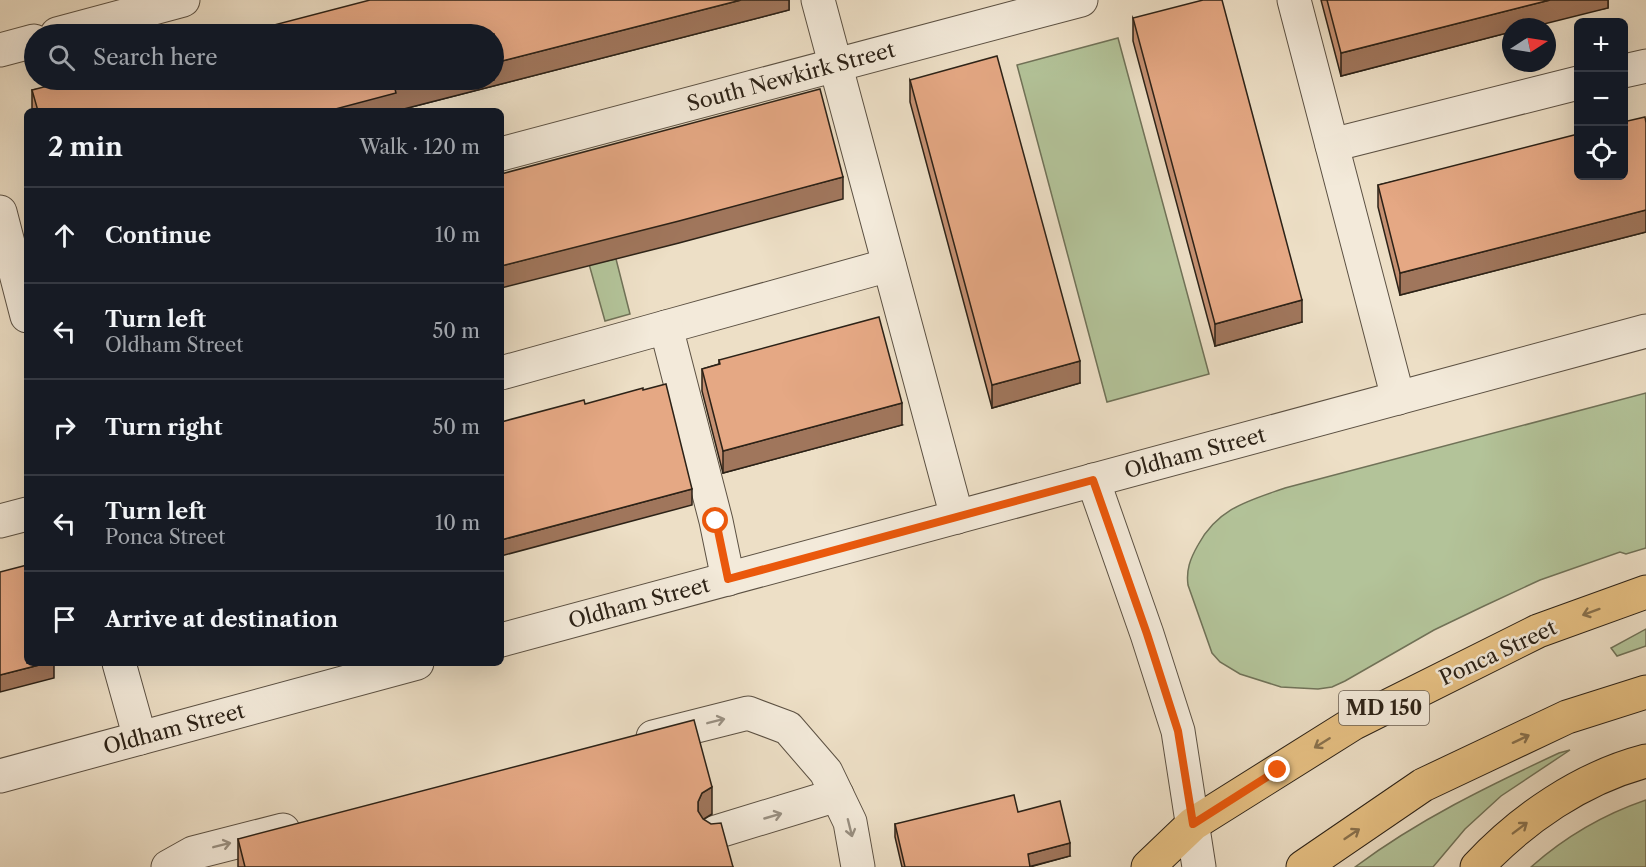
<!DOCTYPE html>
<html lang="en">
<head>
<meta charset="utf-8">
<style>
  :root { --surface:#171b24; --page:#20242c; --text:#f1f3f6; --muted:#9ea1a6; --line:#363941 }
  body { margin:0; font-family:"Libre Caslon Text",serif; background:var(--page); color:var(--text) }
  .controls { position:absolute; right:18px; top:18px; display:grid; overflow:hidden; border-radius:9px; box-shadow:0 6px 24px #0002 }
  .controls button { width:54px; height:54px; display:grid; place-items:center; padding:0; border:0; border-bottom:2px solid var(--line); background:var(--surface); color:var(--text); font:30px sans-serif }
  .compass { position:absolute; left:1502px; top:18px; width:54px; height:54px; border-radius:50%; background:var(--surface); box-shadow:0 6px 24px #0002; rotate:78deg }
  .stop { position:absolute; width:18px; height:18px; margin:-14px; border:4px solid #ea580c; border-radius:50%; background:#fff }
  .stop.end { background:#ea580c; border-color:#fff; box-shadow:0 2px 6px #0008 }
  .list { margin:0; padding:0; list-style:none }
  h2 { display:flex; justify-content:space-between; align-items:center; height:78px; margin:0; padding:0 24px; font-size:26px }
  h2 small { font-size:20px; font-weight:400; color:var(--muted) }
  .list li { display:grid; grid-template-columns:39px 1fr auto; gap:18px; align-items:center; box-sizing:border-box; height:96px; padding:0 24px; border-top:2px solid var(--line) }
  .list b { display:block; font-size:22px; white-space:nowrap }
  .list p { margin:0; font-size:20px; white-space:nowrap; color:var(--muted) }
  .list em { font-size:20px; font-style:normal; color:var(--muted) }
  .icon { flex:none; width:33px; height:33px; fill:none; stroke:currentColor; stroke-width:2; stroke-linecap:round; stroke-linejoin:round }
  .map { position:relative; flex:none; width:1646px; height:867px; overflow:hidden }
  .search { position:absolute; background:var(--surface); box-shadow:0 6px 24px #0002; left:24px; top:24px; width:480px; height:66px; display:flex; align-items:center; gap:15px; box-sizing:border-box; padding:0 21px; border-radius:33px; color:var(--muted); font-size:22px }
  .panel { position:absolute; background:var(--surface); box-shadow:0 6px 24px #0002; left:24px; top:108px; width:480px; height:558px; border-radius:9px }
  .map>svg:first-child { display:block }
  .green { fill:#b3c399; stroke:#707258; stroke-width:1.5 }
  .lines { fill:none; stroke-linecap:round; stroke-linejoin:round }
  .minor-casing { stroke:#5c5143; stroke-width:35 }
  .major-casing { stroke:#2c2217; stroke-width:35 }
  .highway-casing { stroke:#2c2217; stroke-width:35 }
  .minor { stroke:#f3eada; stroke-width:33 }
  .major { stroke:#e6c083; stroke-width:33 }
  .highway { stroke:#e6c083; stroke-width:33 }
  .wall { fill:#c59072; stroke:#2c2217; stroke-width:1.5 }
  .shaded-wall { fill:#a0765c; stroke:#2c2217; stroke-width:1.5 }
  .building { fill:#e5a884; stroke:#2c2217; stroke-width:1.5 }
  .oneway { stroke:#89714d }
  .oneway2 { stroke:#999082 }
  .route { stroke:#ea580c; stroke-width:8 }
  .labels { text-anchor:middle; stroke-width:5; stroke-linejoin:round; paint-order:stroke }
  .shield { fill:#f3eada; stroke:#685e52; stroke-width:1.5 }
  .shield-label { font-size:20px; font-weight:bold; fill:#2c2217 }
  .street-label { font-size:21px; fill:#2c2217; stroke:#f3eada }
</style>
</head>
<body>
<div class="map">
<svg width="1646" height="867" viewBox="0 0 1646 867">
  <rect width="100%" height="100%" fill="#eddfc6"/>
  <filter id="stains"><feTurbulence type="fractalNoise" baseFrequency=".00333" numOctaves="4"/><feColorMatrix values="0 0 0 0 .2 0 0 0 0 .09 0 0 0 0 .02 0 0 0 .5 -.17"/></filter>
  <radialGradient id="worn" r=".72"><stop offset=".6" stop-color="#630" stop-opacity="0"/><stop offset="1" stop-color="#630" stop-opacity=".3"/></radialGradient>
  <g class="green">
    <path d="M1118 38 1209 374 1107 402 1017 65Z"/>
    <path d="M616 259 630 314 605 321 589 264Z"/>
    <path d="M1646 393V548L1626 554 1620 552 1540 580 1484 606 1434 630 1345 681 1332 687 1318 689 1281 687 1240 674 1220 662 1212 653 1188 585C1186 570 1190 559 1198 545 1218 508 1248 501 1285 488Z"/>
    <path d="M1646 629V646L1617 656 1611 648Z"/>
    <path d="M1570 750 1501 796 1465 829 1433 867H1355C1418 820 1488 786 1559 753Z"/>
    <path d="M1646 800V867H1531C1566 836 1602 815 1646 800Z"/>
  </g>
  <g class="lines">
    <g class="minor-casing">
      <g id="minor">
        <path d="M818 0 957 517"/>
        <path d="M1294 0 1398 398"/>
        <path d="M57 34 183 0"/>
        <path d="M0 50 34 41"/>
        <path d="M1624 71 1646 66"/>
        <path d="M1332 145 1578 83"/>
        <path d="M501 154 1081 0"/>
        <path d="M0 212 27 316"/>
        <path d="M666 327 889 265"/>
        <path d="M501 373 666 327 716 521 728 579"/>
        <path d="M1093 480 1147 634 1178 731 1199 867"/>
        <path d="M0 521 27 514"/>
        <path d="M501 640 1646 331"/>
        <path d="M119 663 140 738"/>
        <path d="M653 737 748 713 788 728 826 772 850 822 858 867"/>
        <path d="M0 776 417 663"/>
        <path d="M716 832 837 795"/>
        <path d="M168 867 193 853 283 830"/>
      </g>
    </g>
    <g class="major-casing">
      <g id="major">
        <path d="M1148 867 1193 824 1354 723 1538 631 1646 592"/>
        <path d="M1303 867 1423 785 1567 717 1646 692"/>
      </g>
    </g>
    <g class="highway-casing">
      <path id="highway" d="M1477 867C1522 819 1581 778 1646 761"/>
    </g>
    <use href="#minor" class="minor"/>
    <use href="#major" class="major"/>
    <use href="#highway" class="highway"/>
  </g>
  <g class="wall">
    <path d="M789 0V10L396 111H32V90Z"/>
    <path d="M1321 0H1608V8L1511 27V32L1341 76Z"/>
    <path d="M1133 18 1302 322 1215 346 1133 41Z"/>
    <path d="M910 80 1080 383 992 408 910 102Z"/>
    <path d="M1646 123V232L1400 295 1378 207V185Z"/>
    <path d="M719 360 902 425 723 473 702 391V369L719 364Z"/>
    <path d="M1018 812 1070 856 1030 867H902L895 837V824Z"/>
    <path d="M712 814 703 819 733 867H238V839Z"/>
  </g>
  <g class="shaded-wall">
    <path d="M741 0H789V10L396 111H328L395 89 431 80H494V63Z"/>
    <path d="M1550 0H1608V8L1532 27H1511V32L1341 76V53Z"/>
    <path d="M843 177V199L679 243 501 288V266Z"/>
    <path d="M1646 210V232L1400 295V273Z"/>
    <path d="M1302 300V322L1215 346V324Z"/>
    <path d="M1080 361V383L992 408V385Z"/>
    <path d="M902 403V425L723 473V451Z"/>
    <path d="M692 489V505L501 556V540Z"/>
    <path d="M47 663H54V678L0 692V675Z"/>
    <path d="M712 787V814L702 820 698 828V802L702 793Z"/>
    <path d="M1070 843V856L1028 867V854Z"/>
  </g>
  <g class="building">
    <path d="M370 0H741L494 63V34H240Z"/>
    <path d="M1203 0H1222L1302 300 1215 324 1133 18Z"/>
    <path d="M1327 0H1550L1341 53Z"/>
    <path d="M997 56 1080 361 992 385 910 80Z"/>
    <path d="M71 80H431L395 89 396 93 328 111H38L32 90Z"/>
    <path d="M820 89 843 177 679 221 501 266V174Z"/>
    <path d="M1645 117 1646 123V210L1400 273 1378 185 1578 134V176H1623V122Z"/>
    <path d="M879 317 902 403 723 451 702 369 720 364 719 360Z"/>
    <path d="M666 384 692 489 501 540V422L584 400 585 404 643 388V390Z"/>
    <path d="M27 565V663H47L0 675V572Z"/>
    <path d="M694 720 712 787 702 793 698 802V811L703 819 711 824 721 823 733 867H245L238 839Z"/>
    <path d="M1014 795 1018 812 1060 801 1070 843 1028 854 1030 867H905L895 824Z"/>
  </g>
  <defs><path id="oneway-shaft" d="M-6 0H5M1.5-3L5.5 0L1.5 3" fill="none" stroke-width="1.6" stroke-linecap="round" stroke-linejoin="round" transform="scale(1.5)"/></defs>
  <g class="oneway">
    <use href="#oneway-shaft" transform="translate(1591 612) rotate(160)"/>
    <use href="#oneway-shaft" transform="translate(1521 739) rotate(-25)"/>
    <use href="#oneway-shaft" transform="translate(1322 743) rotate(148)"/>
    <use href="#oneway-shaft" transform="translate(1520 828) rotate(-37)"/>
    <use href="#oneway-shaft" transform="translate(1352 834) rotate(-34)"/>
  </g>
  <g class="oneway2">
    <use href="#oneway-shaft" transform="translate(716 721) rotate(-14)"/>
    <use href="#oneway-shaft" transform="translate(773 816) rotate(-16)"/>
    <use href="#oneway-shaft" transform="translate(850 828) rotate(76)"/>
    <use href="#oneway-shaft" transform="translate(222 845) rotate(-14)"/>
  </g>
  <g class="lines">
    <path class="route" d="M716 521 728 579 1093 480 1147 634 1178 731 1193 824 1278 770"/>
  </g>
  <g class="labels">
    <rect class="shield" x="1339" y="691" width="90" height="34" rx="4.5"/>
    <g class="shield-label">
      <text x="1384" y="715">MD 150</text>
    </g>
    <g class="street-label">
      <text transform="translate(791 77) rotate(-15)" y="7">South Newkirk Street</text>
      <text transform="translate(1195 453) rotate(-15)" y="7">Oldham Street</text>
      <text transform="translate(639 603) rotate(-15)" y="7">Oldham Street</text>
      <text transform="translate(1498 653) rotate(-25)" y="7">Ponca Street</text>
      <text transform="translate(174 729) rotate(-15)" y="7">Oldham Street</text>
    </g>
  </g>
  <rect width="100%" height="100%" filter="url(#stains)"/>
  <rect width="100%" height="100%" fill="url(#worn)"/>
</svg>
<div class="controls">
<button>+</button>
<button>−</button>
<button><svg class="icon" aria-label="locate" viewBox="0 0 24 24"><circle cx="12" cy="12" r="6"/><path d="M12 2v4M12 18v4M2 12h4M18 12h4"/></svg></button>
</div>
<svg class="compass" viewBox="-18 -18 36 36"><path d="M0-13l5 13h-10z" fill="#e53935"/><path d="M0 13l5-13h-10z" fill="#9ea1a6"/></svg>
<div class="stop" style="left:716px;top:521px"></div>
<div class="stop end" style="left:1278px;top:770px"></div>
<div class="search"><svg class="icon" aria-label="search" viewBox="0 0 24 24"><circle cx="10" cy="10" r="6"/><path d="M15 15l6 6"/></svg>Search here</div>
<section class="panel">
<h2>2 min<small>Walk · 120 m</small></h2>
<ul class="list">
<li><svg class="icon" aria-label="ahead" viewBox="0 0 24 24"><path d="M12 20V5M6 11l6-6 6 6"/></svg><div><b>Continue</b></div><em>10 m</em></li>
<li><svg class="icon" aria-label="left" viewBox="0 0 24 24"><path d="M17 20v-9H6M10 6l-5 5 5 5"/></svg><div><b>Turn left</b><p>Oldham Street</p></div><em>50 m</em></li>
<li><svg class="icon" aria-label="right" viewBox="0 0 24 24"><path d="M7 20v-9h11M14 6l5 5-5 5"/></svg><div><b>Turn right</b></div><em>50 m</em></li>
<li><svg class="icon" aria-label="left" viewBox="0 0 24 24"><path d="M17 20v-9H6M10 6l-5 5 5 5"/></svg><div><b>Turn left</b><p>Ponca Street</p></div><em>10 m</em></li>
<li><svg class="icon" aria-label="arrive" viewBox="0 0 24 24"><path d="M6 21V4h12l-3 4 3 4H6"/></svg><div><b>Arrive at destination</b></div></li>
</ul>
</section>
</div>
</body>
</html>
